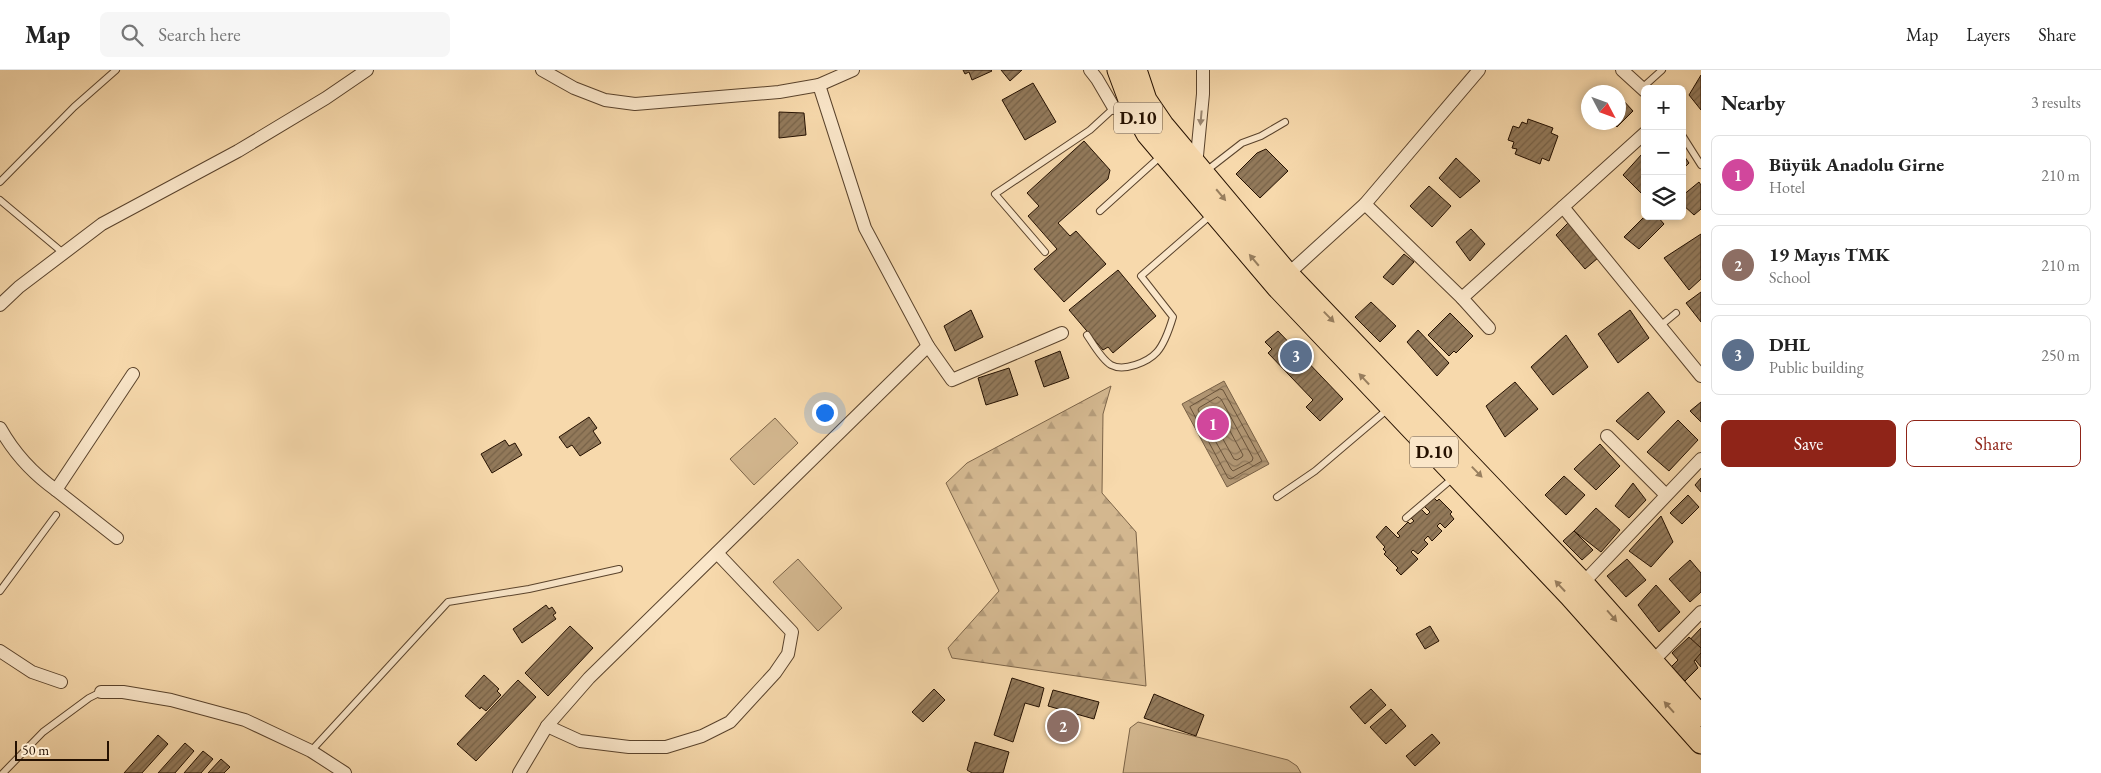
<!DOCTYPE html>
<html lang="en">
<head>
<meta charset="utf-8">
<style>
  :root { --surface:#fff; --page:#f6f6f6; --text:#222; --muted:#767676; --line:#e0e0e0; --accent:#8f2418 }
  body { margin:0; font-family:"EB Garamond",serif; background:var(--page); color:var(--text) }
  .controls { position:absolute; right:15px; top:15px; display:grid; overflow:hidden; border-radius:8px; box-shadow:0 2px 8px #0003 }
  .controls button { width:45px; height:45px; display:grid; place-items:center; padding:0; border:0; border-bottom:1px solid var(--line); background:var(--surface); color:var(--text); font:25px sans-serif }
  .compass { position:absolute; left:1581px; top:15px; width:45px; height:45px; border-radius:50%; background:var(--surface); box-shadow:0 2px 8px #0003; rotate:131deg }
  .scale { position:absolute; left:15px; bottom:12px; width:94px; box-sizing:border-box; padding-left:5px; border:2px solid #251101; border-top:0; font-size:14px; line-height:18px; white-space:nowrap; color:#251101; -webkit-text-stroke:4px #fae6c9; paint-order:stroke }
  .you { position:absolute; left:824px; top:342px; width:18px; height:18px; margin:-12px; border:4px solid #fff; border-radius:50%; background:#1a73e8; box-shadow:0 0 0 8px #1a73e833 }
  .badge { display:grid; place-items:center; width:32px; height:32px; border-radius:50%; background:var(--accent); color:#fff; font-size:16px; font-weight:700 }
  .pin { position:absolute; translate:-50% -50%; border:2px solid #fff; box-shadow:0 1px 5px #0006 }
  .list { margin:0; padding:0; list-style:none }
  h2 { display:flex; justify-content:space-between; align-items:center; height:65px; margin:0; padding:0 20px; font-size:21px }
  h2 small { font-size:16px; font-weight:400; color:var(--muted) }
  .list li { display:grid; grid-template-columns:32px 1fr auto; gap:15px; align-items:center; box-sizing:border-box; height:80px; margin:0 10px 10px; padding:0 10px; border:1px solid var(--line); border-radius:8px }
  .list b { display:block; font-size:19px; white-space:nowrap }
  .list p { margin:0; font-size:16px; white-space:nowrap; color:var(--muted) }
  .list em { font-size:16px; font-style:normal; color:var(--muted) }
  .actions { display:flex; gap:10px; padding:15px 20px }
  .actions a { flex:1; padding:11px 0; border:1px solid var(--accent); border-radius:8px; text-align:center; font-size:18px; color:var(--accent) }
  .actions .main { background:var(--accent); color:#fff }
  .icon { flex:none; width:28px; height:28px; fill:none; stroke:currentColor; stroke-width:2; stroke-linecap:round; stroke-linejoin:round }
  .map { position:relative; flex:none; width:1701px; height:703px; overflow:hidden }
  header { display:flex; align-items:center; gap:30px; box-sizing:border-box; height:70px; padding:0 25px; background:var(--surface); border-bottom:1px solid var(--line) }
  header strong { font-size:24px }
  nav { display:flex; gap:28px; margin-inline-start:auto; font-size:18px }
  .search { width:350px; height:45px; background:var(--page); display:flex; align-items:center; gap:12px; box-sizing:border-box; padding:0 18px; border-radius:8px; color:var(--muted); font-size:19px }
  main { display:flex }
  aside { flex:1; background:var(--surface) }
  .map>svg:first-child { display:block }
  .forest { fill:url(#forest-firs); stroke:#7c6448 }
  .garden { fill:#d3b78f; stroke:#7c6448 }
  .water { fill:url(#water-waves); stroke:#786045 }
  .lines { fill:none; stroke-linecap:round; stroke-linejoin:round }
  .shore { stroke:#6a533a; stroke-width:1 }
  .building { fill:url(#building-hatch); stroke:#251101 }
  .service-casing { stroke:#5a432c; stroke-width:8 }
  .minor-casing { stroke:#5a432c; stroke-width:14 }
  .primary-casing { stroke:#251101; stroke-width:23 }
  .service { stroke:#fae6c9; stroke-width:6 }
  .minor { stroke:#fae6c9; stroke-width:12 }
  .primary { stroke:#f7d9ac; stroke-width:21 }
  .oneway { fill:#9a866f }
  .oneway2 { fill:#987f5f }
  .labels { text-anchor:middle; stroke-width:4; stroke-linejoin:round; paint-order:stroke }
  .shield { fill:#fae6c9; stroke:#65513d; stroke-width:1 }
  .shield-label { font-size:18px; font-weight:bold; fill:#251101 }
</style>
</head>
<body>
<header>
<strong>Map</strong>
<div class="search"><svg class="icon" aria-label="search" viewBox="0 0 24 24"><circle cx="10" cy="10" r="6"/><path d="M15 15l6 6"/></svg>Search here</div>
<nav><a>Map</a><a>Layers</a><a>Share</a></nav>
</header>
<main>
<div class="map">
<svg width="1701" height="703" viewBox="0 0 1701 703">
  <defs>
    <pattern id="forest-firs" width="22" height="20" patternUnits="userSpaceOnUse" patternTransform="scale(1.25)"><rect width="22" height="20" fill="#d3b78f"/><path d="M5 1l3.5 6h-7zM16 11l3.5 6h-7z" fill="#b59c7a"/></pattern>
    <pattern id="water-waves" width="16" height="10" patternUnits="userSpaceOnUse" patternTransform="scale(1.25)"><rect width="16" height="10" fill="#b09572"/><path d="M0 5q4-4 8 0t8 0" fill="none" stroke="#8f785b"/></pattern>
    <pattern id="building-hatch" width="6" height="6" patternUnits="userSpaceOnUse" patternTransform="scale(1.25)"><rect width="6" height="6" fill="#92795a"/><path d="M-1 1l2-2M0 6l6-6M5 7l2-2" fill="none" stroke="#776248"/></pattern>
  </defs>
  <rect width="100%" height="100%" fill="#f7d9ac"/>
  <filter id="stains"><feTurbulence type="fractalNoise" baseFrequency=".004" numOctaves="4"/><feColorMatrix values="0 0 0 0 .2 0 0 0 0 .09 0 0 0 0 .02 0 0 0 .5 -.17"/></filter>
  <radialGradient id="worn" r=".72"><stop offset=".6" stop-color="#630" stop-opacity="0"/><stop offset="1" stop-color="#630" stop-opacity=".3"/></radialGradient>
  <path class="forest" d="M1111 316 1103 344 1102 423 1136 462 1146 616 952 588 948 578 999 521 946 413 967 393Z"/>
  <g class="garden">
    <path d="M775 348 798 373 754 415 730 389Z"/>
    <path d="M798 489 842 538 818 561 773 512Z"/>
    <path d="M1138 652 1288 690 1297 696 1301 703H1123L1130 658Z"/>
  </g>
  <path class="water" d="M1224 311 1269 394 1227 417 1182 334Z"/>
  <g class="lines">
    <g class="shore">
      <path d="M1220 319 1223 320 1262 391 1231 409 1228 408 1190 337Z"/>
      <path d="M1218 327 1221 329 1253 388 1252 391 1233 401 1231 399 1198 340 1199 338Z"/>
      <path d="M1215 338 1218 339 1243 385 1242 387 1237 390 1234 389 1209 344V341Z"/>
    </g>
  </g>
  <g class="building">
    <path d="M963 0H991L992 1 972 10 969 2 965 4Z"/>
    <path d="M1001 0H1022L1010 11Z"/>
    <path d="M1701 5V40L1689 25Z"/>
    <path d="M1033 13 1056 52 1025 70 1002 30Z"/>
    <path d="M1622 29 1633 41 1617 57 1613 52H1618V32Z"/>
    <path d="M779 42 804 43 806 65 779 68Z"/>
    <path d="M1528 49 1553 58 1551 63 1558 66 1549 91 1542 88 1540 94 1515 84 1517 79 1512 78 1514 72 1508 70 1513 56 1519 58 1522 52 1527 54Z"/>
    <path d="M1084 71 1110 100 1108 109 1058 153 1070 166 1076 161 1106 194 1064 232 1034 199 1057 179 1028 146 1039 136 1027 123Z"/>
    <path d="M1266 79 1288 101 1260 128 1236 104 1257 83Z"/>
    <path d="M1682 83 1689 93 1682 100Z"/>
    <path d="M1642 84 1645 87V123L1643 125 1623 105Z"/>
    <path d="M1456 88 1480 111 1460 128 1439 108Z"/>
    <path d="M1699 112 1701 115V139L1694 145 1682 134V126Z"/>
    <path d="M1429 116 1451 136 1432 157 1410 136Z"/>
    <path d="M1645 146H1657L1664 154 1639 179 1624 167Z"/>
    <path d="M1569 152 1598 188 1585 199 1556 165Z"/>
    <path d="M1471 159 1485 174 1470 191 1456 172Z"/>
    <path d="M1701 164V209L1689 220 1664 188Z"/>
    <path d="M1404 184 1414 192 1393 215 1383 207Z"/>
    <path d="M1118 200 1156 246 1113 283 1108 277 1103 280 1069 240Z"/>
    <path d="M1701 222V252L1686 233Z"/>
    <path d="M1371 232 1396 256 1380 272 1355 247Z"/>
    <path d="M971 240 983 267 955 281 944 256Z"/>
    <path d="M1630 240 1649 268 1618 293 1598 264Z"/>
    <path d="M1450 243 1473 266 1456 283 1454 281 1449 286 1428 265Z"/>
    <path d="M1418 260 1449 293 1437 306 1407 272Z"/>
    <path d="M1278 261 1343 329 1320 351 1306 337 1313 330 1268 283 1272 279 1265 272Z"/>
    <path d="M1566 265 1588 297 1553 325 1531 297Z"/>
    <path d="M1060 281 1069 308 1044 317 1035 291Z"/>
    <path d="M1009 298 1018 325 986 335 978 308Z"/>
    <path d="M1515 312 1538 339 1505 367 1486 336Z"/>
    <path d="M1648 322 1665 342 1638 370 1616 351Z"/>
    <path d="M1701 332V352L1690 341Z"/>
    <path d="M589 347 597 358 593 361 601 373 580 386 572 375 567 378 559 367Z"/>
    <path d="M1678 350 1698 370 1669 401 1647 382Z"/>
    <path d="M505 370 509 376 515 373 522 385 492 403 481 384Z"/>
    <path d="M1600 374 1620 396 1596 420 1574 399Z"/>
    <path d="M1564 406 1585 425 1566 445 1545 425Z"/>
    <path d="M1701 408V422L1695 415Z"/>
    <path d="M1633 413 1646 430 1629 448 1615 436Z"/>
    <path d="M1688 425 1699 437 1682 454 1670 443Z"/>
    <path d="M1433 427 1437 431 1439 429 1452 442 1450 444 1454 449 1445 458 1440 453 1437 456 1442 461 1432 471 1428 466 1424 470 1428 474 1418 484 1413 480 1411 482 1418 489 1401 505 1396 500 1398 498 1384 484 1386 482 1383 479 1385 477 1376 467 1386 456 1398 468 1400 466 1397 463 1408 452 1410 454 1414 451 1411 448 1421 439 1427 445 1430 442 1424 436Z"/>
    <path d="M1596 438 1620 460 1601 482 1574 461Z"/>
    <path d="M1661 446 1673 472 1651 497 1629 481Z"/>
    <path d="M1574 461 1593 480 1582 490 1563 471Z"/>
    <path d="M1627 489 1646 510 1626 527 1607 506Z"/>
    <path d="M1690 490 1701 503V522L1690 532 1669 509Z"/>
    <path d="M1656 515 1680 542 1659 562 1638 535Z"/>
    <path d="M546 535 549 539 552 537 556 543 553 545 556 549 522 573 513 559Z"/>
    <path d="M570 556 593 578 548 626 525 603Z"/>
    <path d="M1430 556 1439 571 1425 579 1416 564Z"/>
    <path d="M1701 558V597L1684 576Z"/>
    <path d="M1689 567 1701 578V583L1694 591 1698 598 1685 611 1671 597 1678 590 1672 583Z"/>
    <path d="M484 605 499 619 497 621 501 625 486 641 481 637 480 639 465 626Z"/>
    <path d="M1012 608 1044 618 1039 637 1025 633 1013 672 994 665Z"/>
    <path d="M518 610 536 627 476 691 457 674Z"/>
    <path d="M934 619 945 630 923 652 912 642Z"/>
    <path d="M1371 619 1386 635 1365 654 1350 637Z"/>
    <path d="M1053 620 1099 632 1094 649 1048 636Z"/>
    <path d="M1154 624 1204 645 1196 666 1144 648Z"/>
    <path d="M1391 639 1406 656 1386 674 1370 657Z"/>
    <path d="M1432 664 1440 673 1415 696 1406 686Z"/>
    <path d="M158 665 168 674 142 703H124Z"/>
    <path d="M975 672 1009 682 1003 703H972L967 700Z"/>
    <path d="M185 673 194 681 175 703H158Z"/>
    <path d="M203 681 213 689 201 703H184Z"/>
    <path d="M221 689 230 697 224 703H208Z"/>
  </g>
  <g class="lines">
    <g class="service-casing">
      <g id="service">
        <path d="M1642 18 1662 0"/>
        <path d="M1682 65 1701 95"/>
        <path d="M1206 101 1242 73 1261 66 1285 52"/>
        <path d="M0 112 74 37 116 0"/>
        <path d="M0 130 62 182"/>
        <path d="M1100 141 1161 86"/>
        <path d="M1045 182 995 124 1090 60 1114 38"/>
        <path d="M1660 256 1676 243"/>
        <path d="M1087 265C1093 274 1102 290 1111 295 1124 302 1148 292 1157 282 1165 273 1170 257 1173 247L1141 206 1211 145"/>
        <path d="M1277 427 1315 401 1388 339"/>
        <path d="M1406 448 1453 408"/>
        <path d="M0 521 56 445"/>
        <path d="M311 681 448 532 529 519 619 499"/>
        <path d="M3 703 43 662 89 628 101 622"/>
      </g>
    </g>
    <g class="minor-casing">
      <g id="minor">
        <path d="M542 0 574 18 605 30 635 34 779 22 819 15 853 0"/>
        <path d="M1090 0 1097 9 1114 38"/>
        <path d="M1622 0 1645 21"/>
        <path d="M819 15 865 158 928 276 952 310 1062 263"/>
        <path d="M1196 96 1203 24V0"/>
        <path d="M1365 134 1462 228 1489 258"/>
        <path d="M1563 137 1701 306"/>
        <path d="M1288 204 1365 134 1479 0"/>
        <path d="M1462 228 1645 63"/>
        <path d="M0 235 19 217 102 154 238 81 326 28 367 0"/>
        <path d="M0 358C14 383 32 403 56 420L133 304"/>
        <path d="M1607 366 1666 425"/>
        <path d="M56 420 117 468"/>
        <path d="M1583 513 1701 389"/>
        <path d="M0 581 32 602 61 612"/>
        <path d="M1652 592 1701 542"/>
        <path d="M101 622H123L171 630 245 650 311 681 345 703"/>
        <path d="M547 656 580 671 629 677H666L702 666 730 652 775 603 788 584 792 562 717 483"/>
        <path d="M519 703 547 656 589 608 928 276"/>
      </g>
    </g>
    <g class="primary-casing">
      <g id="primary">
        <path d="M1118 0 1131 35 1147 64 1277 217 1570 526 1701 673"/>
        <path d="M1136 0 1146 30 1163 55 1288 204 1583 513 1701 646"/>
      </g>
    </g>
    <use href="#service" class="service"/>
    <use href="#minor" class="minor"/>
    <use href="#primary" class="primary"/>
  </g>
  <defs><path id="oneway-solid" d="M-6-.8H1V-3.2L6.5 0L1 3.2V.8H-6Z" transform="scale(1.25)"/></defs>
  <use class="oneway" href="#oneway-solid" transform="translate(1201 48) rotate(95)"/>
  <g class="oneway2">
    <use href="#oneway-solid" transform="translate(1221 125) rotate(50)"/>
    <use href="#oneway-solid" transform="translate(1254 190) rotate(-130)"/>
    <use href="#oneway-solid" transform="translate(1329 247) rotate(46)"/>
    <use href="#oneway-solid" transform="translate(1364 309) rotate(-133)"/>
    <use href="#oneway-solid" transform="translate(1477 402) rotate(46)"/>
    <use href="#oneway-solid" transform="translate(1560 516) rotate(-133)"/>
    <use href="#oneway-solid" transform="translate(1612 546) rotate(49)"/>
    <use href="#oneway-solid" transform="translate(1669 637) rotate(-132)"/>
  </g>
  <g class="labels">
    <g class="shield">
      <rect x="1114" y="32.5" width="48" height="31" rx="4"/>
      <rect x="1410" y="366.5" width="48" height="31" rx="4"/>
    </g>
    <g class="shield-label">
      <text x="1138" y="54">D.10</text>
      <text x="1434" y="388">D.10</text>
    </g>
  </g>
  <rect width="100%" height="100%" filter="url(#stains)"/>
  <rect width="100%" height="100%" fill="url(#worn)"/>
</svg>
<div class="controls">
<button>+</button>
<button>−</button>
<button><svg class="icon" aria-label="layers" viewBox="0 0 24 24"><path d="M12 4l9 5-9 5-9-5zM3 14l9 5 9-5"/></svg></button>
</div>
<svg class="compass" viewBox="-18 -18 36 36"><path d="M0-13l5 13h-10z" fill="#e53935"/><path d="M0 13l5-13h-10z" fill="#767676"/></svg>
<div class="scale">50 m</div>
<div class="you"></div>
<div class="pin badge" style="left:1213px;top:354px;background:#d1479c">1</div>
<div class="pin badge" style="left:1063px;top:656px;background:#8d6e63">2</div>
<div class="pin badge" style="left:1296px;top:286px;background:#5c6f8a">3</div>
</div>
<aside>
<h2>Nearby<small>3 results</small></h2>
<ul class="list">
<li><span class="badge" style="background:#d1479c">1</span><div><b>Büyük Anadolu Girne</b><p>Hotel</p></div><em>210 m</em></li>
<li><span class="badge" style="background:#8d6e63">2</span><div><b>19 Mayıs TMK</b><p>School</p></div><em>210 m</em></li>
<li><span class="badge" style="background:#5c6f8a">3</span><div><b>DHL</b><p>Public building</p></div><em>250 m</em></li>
</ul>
<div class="actions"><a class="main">Save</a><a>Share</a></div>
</aside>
</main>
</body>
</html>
